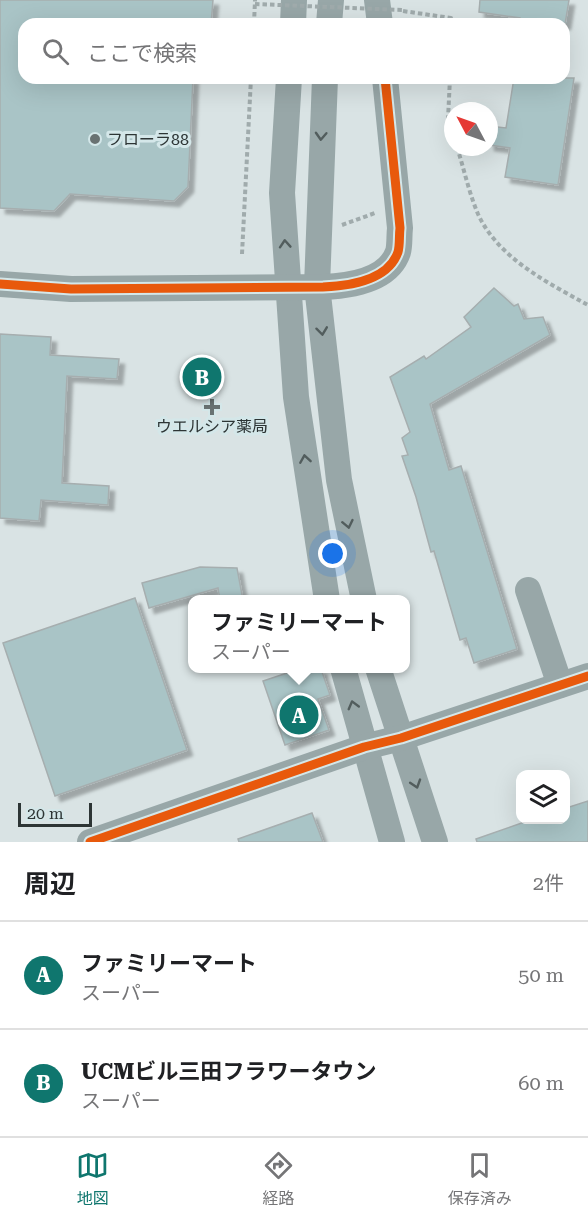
<!DOCTYPE html>
<html lang="ja">
<head>
<meta charset="utf-8">
<style>
  :root { --surface:#fff; --page:#f2f2f2; --text:#202124; --muted:#757577; --line:#e0e0e0; --accent:#0f766e }
  body { margin:0; font-family:"Roboto Serif","Noto Sans JP",serif; background:var(--page); color:var(--text) }
  .controls { position:absolute; right:18px; bottom:18px; display:grid; overflow:hidden; border-radius:12px; box-shadow:0 6px 24px #0002 }
  .controls button { width:54px; height:54px; display:grid; place-items:center; padding:0; border:0; border-bottom:2px solid var(--line); background:var(--surface); color:var(--text); font:30px sans-serif }
  .compass { position:absolute; left:444px; top:102px; width:54px; height:54px; border-radius:50%; background:var(--surface); box-shadow:0 6px 24px #0002; rotate:311deg }
  .scale { position:absolute; left:18px; bottom:15px; width:74px; box-sizing:border-box; padding-left:6px; border:3px solid #2d3535; border-top:0; font-size:16px; line-height:21px; white-space:nowrap; color:#2d3535; -webkit-text-stroke:4px #d4e7e9; paint-order:stroke }
  .you { position:absolute; left:333px; top:554px; width:21px; height:21px; margin:-15px; border:4px solid #fff; border-radius:50%; background:#1a73e8; box-shadow:0 0 0 9px #1a73e833 }
  .badge { display:grid; place-items:center; width:39px; height:39px; border-radius:50%; background:var(--accent); color:#fff; font-size:20px; font-weight:700 }
  .pin { position:absolute; translate:-50% -50%; border:3px solid #fff; box-shadow:0 2px 6px #0006 }
  .popup { position:absolute; left:188px; top:595px; width:222px; height:78px; box-sizing:border-box; display:grid; place-content:center; border-radius:12px; background:var(--surface); filter:drop-shadow(0 2px 4px #0005); font-size:20px; white-space:nowrap; color:var(--muted) }
  .popup b { font-size:22px; color:var(--text) }
  .popup::after { content:''; position:absolute; left:50%; top:100%; margin-left:-12px; border:12px solid transparent; border-top-color:var(--surface) }
  .list { margin:0; padding:0; list-style:none }
  h2 { display:flex; justify-content:space-between; align-items:center; height:78px; margin:0; padding:0 24px; font-size:26px }
  h2 small { font-size:20px; font-weight:400; color:var(--muted) }
  .list li { display:grid; grid-template-columns:39px 1fr auto; gap:18px; align-items:center; box-sizing:border-box; height:108px; padding:0 24px; border-top:2px solid var(--line) }
  .list b { display:block; font-size:22px; white-space:nowrap }
  .list p { margin:0; font-size:20px; white-space:nowrap; color:var(--muted) }
  .list em { font-size:20px; font-style:normal; color:var(--muted) }
  .icon { flex:none; width:33px; height:33px; fill:none; stroke:currentColor; stroke-width:2; stroke-linecap:round; stroke-linejoin:round }
  .map { position:relative; flex:none; width:588px; height:842px; overflow:hidden }
  .search { position:absolute; background:var(--surface); box-shadow:0 6px 24px #0002; left:18px; right:18px; top:18px; height:66px; display:flex; align-items:center; gap:15px; box-sizing:border-box; padding:0 21px; border-radius:18px; color:var(--muted); font-size:22px }
  .sheet { height:294px; background:var(--surface) }
  nav { display:flex; justify-content:space-around; align-items:center; box-sizing:border-box; height:84px; border-top:2px solid var(--line); background:var(--surface); font-size:16px; color:var(--muted) }
  nav a { display:grid; justify-items:center; gap:3px }
  nav .on { color:var(--accent) }
  .map>svg:first-child { display:block }
  .building { fill:#a9c4c6; stroke:#a6aeaf; stroke-width:1.5; filter:url(#shadow) }
  .lines { fill:none; stroke-linecap:round; stroke-linejoin:round }
  .path { stroke:#a0abac; stroke-width:4; stroke-dasharray:4.5 3; stroke-linecap:butt }
  .minor { stroke:#98a7a8; stroke-width:26 }
  .path-bridge { stroke:#a0abac; stroke-width:4; stroke-dasharray:4.5 3; stroke-linecap:butt }
  .cycleway-casing { stroke:#d4e7e9; stroke-width:13 }
  .cycleway { stroke:#e8590c; stroke-width:9 }
  .oneway { stroke:#525d5d }
  .poi-dot { fill:#697272; stroke:#d4e7e9; stroke-width:2 }
  .labels { text-anchor:middle; stroke-width:6; stroke-linejoin:round; paint-order:stroke }
  .poi-label { font-size:16px; fill:#2d3535; stroke:#d4e7e9; text-anchor:start }
</style>
</head>
<body>
<div class="map">
<svg width="588" height="842" viewBox="0 0 588 842">
  <defs>
    <filter id="shadow"><feDropShadow dx="5.5" dy="5.5" stdDeviation="1.5" flood-color="#0004"/></filter>
  </defs>
  <rect width="100%" height="100%" fill="#d9e3e4"/>
  <g class="building">
    <path d="M0 0H213L211 24H24V78H193L188 187 174 201 70 194 54 211 0 208Z"/>
    <path d="M480 0H569L565 24H519L520 18 479 12Z"/>
    <path d="M514 78H574L558 185 505 177 510 148 489 145V126L506 128Z"/>
    <path d="M494 288 514 306 518 304 524 319 543 317 550 335 430 404 449 470 461 466 517 649 474 663 466 638 460 640 434 551 431 552 416 497 402 456 408 455 402 438 410 432 390 377 424 356 426 359 471 327 464 317Z"/>
    <path d="M0 334 51 337 50 355 119 359 117 379 67 376 62 483 109 486 108 505 41 500 39 521 0 518Z"/>
    <path d="M200 567 237 568 243 600H220L218 588 149 608 142 583Z"/>
    <path d="M135 598 187 750 55 796 3 643Z"/>
    <path d="M299 669H321L330 695 318 699 329 730 285 745 263 681Z"/>
    <path d="M588 801V842H477L476 839 533 819H566V808Z"/>
    <path d="M312 813 323 842H239L238 839Z"/>
  </g>
  <g class="lines">
    <g class="path">
      <path d="M403 11 451 18V24"/>
      <path d="M254 24 255 0"/>
      <path d="M450 78 448 119 453 134"/>
      <path d="M457 147C464 169 469 193 478 214 498 258 548 283 588 305"/>
      <path d="M342 225 375 213"/>
      <path d="M242 254 251 78"/>
    </g>
    <g class="minor">
      <path d="M377 0 380 24"/>
      <path d="M293 24 294 0"/>
      <path d="M329 24 331 0"/>
      <path d="M289 78 282 193 296 397 327 600"/>
      <path d="M325 78 317 286 339 480 364 600"/>
      <path d="M0 284 71 289 323 287C348 286 388 281 398 252 400 245 399 236 400 228L385 78"/>
      <path d="M528 590 560 685"/>
      <path d="M343 668 392 842"/>
      <path d="M378 668 435 842"/>
      <path d="M90 842 364 747 401 738 588 676"/>
    </g>
    <path class="path-bridge" d="M255 4 402 10"/>
    <g class="cycleway-casing">
      <g id="cycleway">
        <path d="M0 284 71 289 323 287C348 286 388 281 398 252 400 245 399 236 400 228L385 78"/>
        <path d="M90 842 364 747 401 738 588 676"/>
      </g>
    </g>
    <use href="#cycleway" class="cycleway"/>
  </g>
  <defs><path id="oneway-chevron" d="M-2-3.5L2.5 0L-2 3.5" fill="none" stroke-width="1.6" stroke-linecap="round" stroke-linejoin="round" transform="scale(1.5)"/></defs>
  <g class="oneway">
    <use href="#oneway-chevron" transform="translate(321 136) rotate(93)"/>
    <use href="#oneway-chevron" transform="translate(285 244) rotate(-94)"/>
    <use href="#oneway-chevron" transform="translate(322 331) rotate(83)"/>
    <use href="#oneway-chevron" transform="translate(305 459) rotate(-99)"/>
    <use href="#oneway-chevron" transform="translate(348 524) rotate(78)"/>
    <use href="#oneway-chevron" transform="translate(353 705) rotate(-105)"/>
    <use href="#oneway-chevron" transform="translate(416 784) rotate(72)"/>
  </g>
  <g class="poi-dot">
    <circle cx="95" cy="139" r="6"/>
    <path d="M209 398h6v6h6v6h-6v6h-6v-6h-6v-6h6z"/>
  </g>
  <g class="labels">
    <g class="poi-label">
      <text x="107" y="145">フローラ88</text>
      <text x="212" y="432" text-anchor="middle">ウエルシア薬局</text>
    </g>
  </g>
</svg>
<div class="controls">
<button><svg class="icon" aria-label="layers" viewBox="0 0 24 24"><path d="M12 4l9 5-9 5-9-5zM3 14l9 5 9-5"/></svg></button>
</div>
<svg class="compass" viewBox="-18 -18 36 36"><path d="M0-13l5 13h-10z" fill="#e53935"/><path d="M0 13l5-13h-10z" fill="#757577"/></svg>
<div class="scale">20 m</div>
<div class="you"></div>
<div class="pin badge" style="left:299px;top:715px">A</div>
<div class="popup"><b>ファミリーマート</b>スーパー</div>
<div class="pin badge" style="left:202px;top:377px">B</div>
<div class="search"><svg class="icon" aria-label="search" viewBox="0 0 24 24"><circle cx="10" cy="10" r="6"/><path d="M15 15l6 6"/></svg>ここで検索</div>
</div>
<section class="sheet">
<h2>周辺<small>2件</small></h2>
<ul class="list">
<li><span class="badge">A</span><div><b>ファミリーマート</b><p>スーパー</p></div><em>50 m</em></li>
<li><span class="badge">B</span><div><b>UCMビル三田フラワータウン</b><p>スーパー</p></div><em>60 m</em></li>
</ul>
</section>
<nav>
<a class="on"><svg class="icon" aria-label="map" viewBox="0 0 24 24"><path d="M3 6l6-2 6 2 6-2v14l-6 2-6-2-6 2zM9 4v14M15 6v14"/></svg>地図</a>
<a><svg class="icon" aria-label="directions" viewBox="0 0 24 24"><path d="M12 3l9 9-9 9-9-9zM9 14v-3h6M13 9l2 2-2 2"/></svg>経路</a>
<a><svg class="icon" aria-label="saved" viewBox="0 0 24 24"><path d="M7 4h10v16l-5-4-5 4z"/></svg>保存済み</a>
</nav>
</body>
</html>
